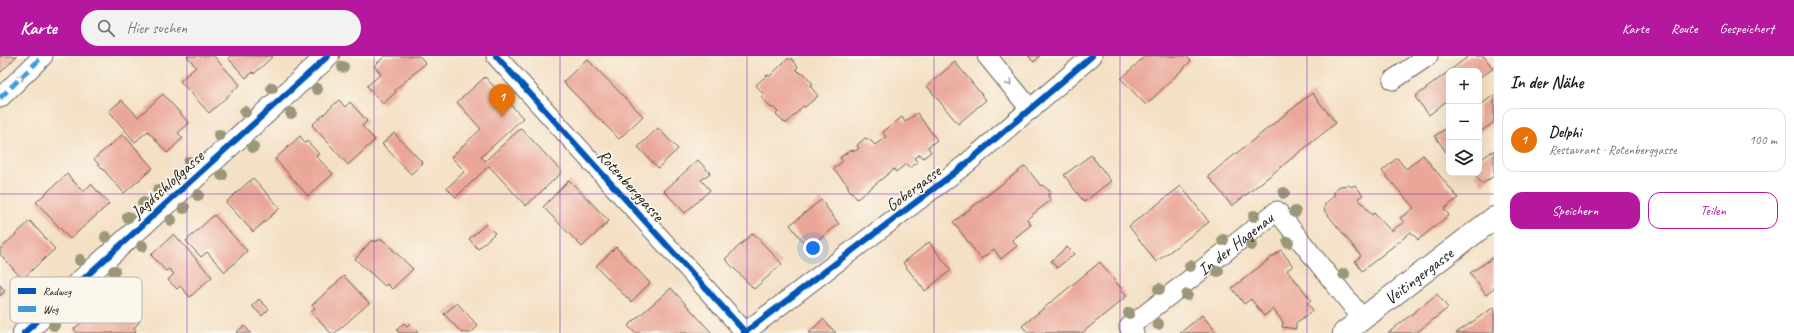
<!DOCTYPE html>
<html lang="de">
<head>
<meta charset="utf-8">
<style>
  :root { --surface:#fff; --page:#f2f2f2; --text:#202124; --muted:#757577; --line:#e0e0e0; --accent:#b5179e }
  body { margin:0; font-family:Caveat,sans-serif; background:var(--page); color:var(--text) }
  .controls { position:absolute; right:12px; top:12px; display:grid; overflow:hidden; border-radius:8px; box-shadow:0 4px 16px #0002 }
  .controls button { width:36px; height:36px; display:grid; place-items:center; padding:0; border:0; border-bottom:1px solid var(--line); background:var(--surface); color:var(--text); font:20px sans-serif }
  .you { position:absolute; left:813px; top:192px; width:14px; height:14px; margin:-10px; border:3px solid #fff; border-radius:50%; background:#1a73e8; box-shadow:0 0 0 6px #1a73e833 }
  .badge { display:grid; place-items:center; width:26px; height:26px; border-radius:50%; background:var(--accent); color:#fff; font-size:13px; font-weight:700 }
  .pin { position:absolute; translate:-50% -33px; filter:drop-shadow(0 1px 2px #0008) }
  .pin::after { content:''; position:absolute; top:21px; width:14px; height:12px; background:inherit; clip-path:polygon(0 0,100% 0,50% 100%) }
  .list { margin:0; padding:0; list-style:none }
  h2 { display:flex; justify-content:space-between; align-items:center; height:52px; margin:0; padding:0 16px; font-size:17px }
  h2 small { font-size:13px; font-weight:400; color:var(--muted) }
  .list li { display:grid; grid-template-columns:26px 1fr auto; gap:12px; align-items:center; box-sizing:border-box; height:64px; margin:0 8px 8px; padding:0 8px; border:1px solid var(--line); border-radius:12px }
  .list b { display:block; font-size:15px; white-space:nowrap }
  .list p { margin:0; font-size:13px; white-space:nowrap; color:var(--muted) }
  .list em { font-size:13px; font-style:normal; color:var(--muted) }
  .actions { display:flex; gap:8px; padding:12px 16px }
  .actions a { flex:1; padding:9px 0; border:1px solid var(--accent); border-radius:12px; text-align:center; font-size:14px; color:var(--accent) }
  .actions .main { background:var(--accent); color:#fff }
  .icon { flex:none; width:22px; height:22px; fill:none; stroke:currentColor; stroke-width:2; stroke-linecap:round; stroke-linejoin:round }
  .map { position:relative; flex:none; width:1494px; height:277px; overflow:hidden }
  header { display:flex; align-items:center; gap:24px; box-sizing:border-box; height:56px; padding:0 20px; background:var(--accent); color:#fff }
  header strong { font-size:19px }
  nav { display:flex; gap:22px; margin-inline-start:auto; font-size:14px }
  .search { width:280px; height:36px; background:var(--page); display:flex; align-items:center; gap:10px; box-sizing:border-box; padding:0 14px; border-radius:22px; color:var(--muted); font-size:15px }
  main { display:flex }
  aside { flex:1; background:var(--surface) }
  .map>svg:first-child { display:block }
  .building { fill:#eaa799 }
  .lines { fill:none; stroke-linecap:round; stroke-linejoin:round }
  .street-casing { stroke:#686157; stroke-width:21 }
  .secondary-casing { stroke:#686157; stroke-width:24 }
  .street { stroke:#fff; stroke-width:19 }
  .secondary { stroke:#fff; stroke-width:22 }
  .quiet { stroke:#3c9bdf; stroke-width:5; stroke-dasharray:10 5; stroke-linecap:butt }
  .cycleway-casing { stroke:#fbf7ec; stroke-width:8 }
  .cycleway { stroke:#0057b8; stroke-width:6 }
  .tree { fill:#9b9778 }
  .oneway { stroke:#999 }
  .grid { fill:none; stroke:#7b2cbf; stroke-width:1; stroke-opacity:0.55 }
  .labels { text-anchor:middle; stroke-width:3.5; stroke-linejoin:round; paint-order:stroke }
  .street-label { font-size:17px; fill:#1c1c1c; stroke:#fbf7ec }
  .key { fill:#fbf7ec; stroke:#b8b5ae; stroke-width:1 }
  .key-label { font-size:11px; fill:#1c1c1c }
</style>
</head>
<body>
<header>
<strong>Karte</strong>
<div class="search"><svg class="icon" aria-label="search" viewBox="0 0 24 24"><circle cx="10" cy="10" r="6"/><path d="M15 15l6 6"/></svg>Hier suchen</div>
<nav><a>Karte</a><a>Route</a><a>Gespeichert</a></nav>
</header>
<main>
<div class="map">
<svg width="1494" height="277" viewBox="0 0 1494 277">
  <rect width="100%" height="100%" fill="#fbf7ec"/>
  <filter id="ink" filterUnits="userSpaceOnUse"><feTurbulence type="fractalNoise" baseFrequency=".025" numOctaves="2"/><feDisplacementMap in="SourceGraphic" scale="8" xChannelSelector="R" yChannelSelector="G"/><feConvolveMatrix kernelMatrix="1 2 1 2 8 2 1 2 1" color-interpolation-filters="sRGB"/></filter>
  <filter id="wash" filterUnits="userSpaceOnUse"><feTurbulence type="fractalNoise" baseFrequency=".012" numOctaves="4" result="noise"/><feDisplacementMap in="SourceGraphic" scale="16" xChannelSelector="R" yChannelSelector="G"/><feGaussianBlur stdDeviation="0.9" result="paint"/><feColorMatrix in="noise" values="0 0 0 0 0 0 0 0 0 0 0 0 0 0 0 0 0 1.4 0 .05"/><feComposite in="paint" operator="in"/></filter>
  <g filter="url(#wash)">
    <rect width="100%" height="100%" fill="#f4e0c4"/>
    <g id="blocks">
      <g class="building">
        <path d="M0 0H17L0 17Z"/>
        <path d="M187 0H214L240 29 209 57 180 25 196 11Z"/>
        <path d="M230 0H273L254 18 253 16 246 22 228 2Z"/>
        <path d="M385 0H419L426 7 395 34 396 36 383 48 367 30 381 18 374 10Z"/>
        <path d="M1028 0H1040L1034 6Z"/>
        <path d="M1145 0H1186L1191 5 1146 49 1121 23Z"/>
        <path d="M1469 0H1484L1493 13 1479 22V15H1449Z"/>
        <path d="M587 3 643 60 619 83 563 26Z"/>
        <path d="M787 3H792L798 11 796 13 800 17H804L813 28 810 30 818 40 805 51 803 50 787 67 783 66 776 58 778 56 774 52 770 51 761 41 764 39 756 29 767 19 770 20Z"/>
        <path d="M955 6 986 44 958 68 927 30Z"/>
        <path d="M1449 15V43L1429 59 1415 41Z"/>
        <path d="M485 21 523 62 481 101 485 105 521 72 562 116 526 150 489 110 456 141 447 132 465 115 451 101 481 73 457 46Z"/>
        <path d="M1312 37 1336 67 1232 150 1208 120Z"/>
        <path d="M163 38 189 67 178 77 183 82 167 97 148 75 135 86 109 55 122 44 138 61Z"/>
        <path d="M1494 39V66L1479 77V50Z"/>
        <path d="M339 44 345 51 350 46 367 65 362 70 375 84 348 109 312 69Z"/>
        <path d="M917 57 937 84 928 91 931 96 923 102 920 98 914 102 918 106 910 112 906 108 896 116 894 113 857 143 848 132V129L833 113 843 105 840 102 850 94 856 95 859 92 857 89 865 82 870 84 875 89 886 81 883 76 902 61 905 66Z"/>
        <path d="M1449 70V98L1448 99 1435 80Z"/>
        <path d="M658 72 678 93 658 112 638 91Z"/>
        <path d="M394 77 423 107 411 118 382 88Z"/>
        <path d="M123 78 153 112 124 137 94 103Z"/>
        <path d="M300 80 305 87 307 85 319 98 316 100 333 118 308 140 275 103Z"/>
        <path d="M1494 94V120L1482 128 1474 117H1479V105Z"/>
        <path d="M1091 99 1111 125 1084 146 1064 119Z"/>
        <path d="M1423 99 1458 142 1444 153 1449 159 1418 184 1411 176 1362 215 1355 205 1361 200 1324 154 1325 148 1334 140V135L1340 130 1349 129 1351 131 1355 129 1363 139 1358 142 1372 159 1374 157 1391 175 1404 166 1400 162 1414 152 1382 115 1397 102 1406 113Z"/>
        <path d="M698 104 710 117 701 124 710 134 685 157 664 135Z"/>
        <path d="M1025 110 1041 130 1042 129 1050 135 1048 140 1051 144 1027 163 1031 169 1012 184 1017 190 1001 203 994 193 981 203 953 166Z"/>
        <path d="M67 118 83 136 91 128 109 148 70 183 36 146Z"/>
        <path d="M253 122 280 152 253 176 226 146Z"/>
        <path d="M569 124 609 165 582 191 543 151Z"/>
        <path d="M1181 130 1209 166 1156 206 1129 170Z"/>
        <path d="M821 144 839 168 808 192 790 169Z"/>
        <path d="M214 159 247 195 225 216 207 196 201 201 186 185Z"/>
        <path d="M30 165 55 193 22 223 0 198V193Z"/>
        <path d="M486 168 495 177 478 193 469 183Z"/>
        <path d="M753 177 782 208 754 233 725 203Z"/>
        <path d="M174 178 212 221 190 241 180 230 177 233 168 224 174 218 169 213 166 215 151 199Z"/>
        <path d="M382 183 413 213 392 233 387 228 385 230 355 203 372 184 374 186Z"/>
        <path d="M929 186 951 214 925 235 903 207Z"/>
        <path d="M616 191 650 227 631 246 596 210Z"/>
        <path d="M1067 191 1074 198 1057 212 1051 205Z"/>
        <path d="M1281 194 1293 210 1287 214 1311 244 1307 247 1313 254 1296 267V273L1282 271 1283 266 1273 253 1264 260 1251 243 1244 248 1232 232Z"/>
        <path d="M1494 201V233L1486 239 1470 217Z"/>
        <path d="M1100 206 1127 240 1082 277H1028L1022 270Z"/>
        <path d="M344 220 369 247 335 277H331L311 256 315 252 312 249Z"/>
        <path d="M0 229 5 235 0 240Z"/>
        <path d="M671 232 712 277H635L628 270Z"/>
        <path d="M1437 238 1448 252 1416 277H1388Z"/>
        <path d="M108 243 114 250 121 244 140 265 134 272 136 275 134 277H77L74 273Z"/>
        <path d="M259 243 269 253 262 260 252 250Z"/>
        <path d="M457 247 478 270 471 277H462L444 258Z"/>
        <path d="M1494 251V277H1456Z"/>
        <path d="M1202 259 1217 277H1180Z"/>
        <path d="M823 263 836 277H809Z"/>
        <path d="M404 267 407 270 410 267 418 277H399L397 274Z"/>
        <path d="M244 270 251 277H236Z"/>
      </g>
    </g>
  </g>
  <g filter="url(#ink)">
    <use href="#blocks" fill-opacity="0" stroke="#686157" stroke-width="1"/>
    <g class="lines">
      <g class="street-casing">
        <g id="street">
          <path d="M496 0 746 277"/>
          <path d="M987 0 1031 54"/>
          <path d="M1393 24 1428 0"/>
          <path d="M0 42 43 0"/>
          <path d="M744 277 966 108 1092 0"/>
          <path id="s1" d="M1134 277 1129 271 1277 155 1362 262"/>
        </g>
      </g>
      <g class="secondary-casing">
        <g id="secondary">
          <path d="M24 277 328 0"/>
          <path id="s2" d="M1344 277 1494 162"/>
        </g>
      </g>
      <use href="#street" class="street"/>
      <use href="#secondary" class="secondary"/>
      <path class="quiet" d="M0 42 43 0"/>
      <g class="cycleway-casing">
        <g id="cycleway">
          <path d="M496 0 746 277"/>
          <path d="M24 277 328 0"/>
          <path d="M744 277 966 108 1092 0"/>
        </g>
      </g>
      <use href="#cycleway" class="cycleway"/>
    </g>
    <g class="tree">
      <circle cx="343" cy="11" r="6"/>
      <circle cx="272" cy="32" r="6"/>
      <circle cx="317" cy="33" r="6"/>
      <circle cx="245" cy="56" r="6"/>
      <circle cx="291" cy="57" r="6"/>
      <circle cx="219" cy="79" r="6"/>
      <circle cx="253" cy="91" r="6"/>
      <circle cx="189" cy="106" r="6"/>
      <circle cx="222" cy="119" r="6"/>
      <circle cx="158" cy="134" r="6"/>
      <circle cx="1284" cy="137" r="6"/>
      <circle cx="198" cy="139" r="6"/>
      <circle cx="143" cy="147" r="6"/>
      <circle cx="184" cy="152" r="6"/>
      <circle cx="1295" cy="156" r="6"/>
      <circle cx="1254" cy="160" r="6"/>
      <circle cx="128" cy="161" r="6"/>
      <circle cx="171" cy="164" r="6"/>
      <circle cx="106" cy="181" r="6"/>
      <circle cx="1223" cy="184" r="6"/>
      <circle cx="1288" cy="186" r="6"/>
      <circle cx="1251" cy="189" r="6"/>
      <circle cx="142" cy="190" r="6"/>
      <circle cx="80" cy="204" r="6"/>
      <circle cx="1190" cy="210" r="6"/>
      <circle cx="114" cy="215" r="6"/>
      <circle cx="1218" cy="215" r="6"/>
      <circle cx="1344" cy="218" r="6"/>
      <circle cx="1159" cy="233" r="6"/>
      <circle cx="1187" cy="239" r="6"/>
      <circle cx="1129" cy="257" r="6"/>
      <circle cx="1158" cy="268" r="6"/>
      <circle cx="54" cy="269" r="6"/>
    </g>
    <defs><path id="oneway-chevron" d="M-2-3.5L2.5 0L-2 3.5" fill="none" stroke-width="1.6" stroke-linecap="round" stroke-linejoin="round"/></defs>
    <g class="oneway">
      <use href="#oneway-chevron" transform="translate(21 21) rotate(-45)"/>
      <use href="#oneway-chevron" transform="translate(1009 27) rotate(50)"/>
    </g>
  </g>
  <path class="grid" d="M187 0V277M374 0V277M560 0V277M747 0V277M934 0V277M1120 0V277M1307 0V277M0 138H1494"/>
  <g class="labels">
    <g class="street-label">
      <text transform="translate(167 128) rotate(-42)" y="6">Jagdschloßgasse</text>
      <text transform="translate(631 129) rotate(48)" y="6">Rotenberggasse</text>
      <text transform="translate(913 132) rotate(-37)" y="6">Gobergasse</text>
      <text dy="6" stroke="none"><textPath href="#s1" startOffset="143">In der Hagenau</textPath></text>
      <text dy="6" stroke="none"><textPath href="#s2" startOffset="94">Veitingergasse</textPath></text>
    </g>
  </g>
  <rect x="10" y="221" width="132" height="46" rx="6" class="key"/>
  <rect x="18" y="232" width="18" height="6" fill="#0057b8"/>
  <rect x="18" y="250" width="18" height="6" fill="#3c9bdf"/>
  <g class="key-label">
    <text x="43" y="239">Radweg</text>
    <text x="43" y="257">Weg</text>
  </g>
</svg>
<div class="controls">
<button>+</button>
<button>−</button>
<button><svg class="icon" aria-label="layers" viewBox="0 0 24 24"><path d="M12 4l9 5-9 5-9-5zM3 14l9 5 9-5"/></svg></button>
</div>
<div class="you"></div>
<div class="pin badge" style="left:502px;top:61px;background:#e8710a">1</div>
</div>
<aside>
<h2>In der Nähe<small></small></h2>
<ul class="list">
<li><span class="badge" style="background:#e8710a">1</span><div><b>Delphi</b><p>Restaurant · Rotenberggasse</p></div><em>100 m</em></li>
</ul>
<div class="actions"><a class="main">Speichern</a><a>Teilen</a></div>
</aside>
</main>
</body>
</html>
